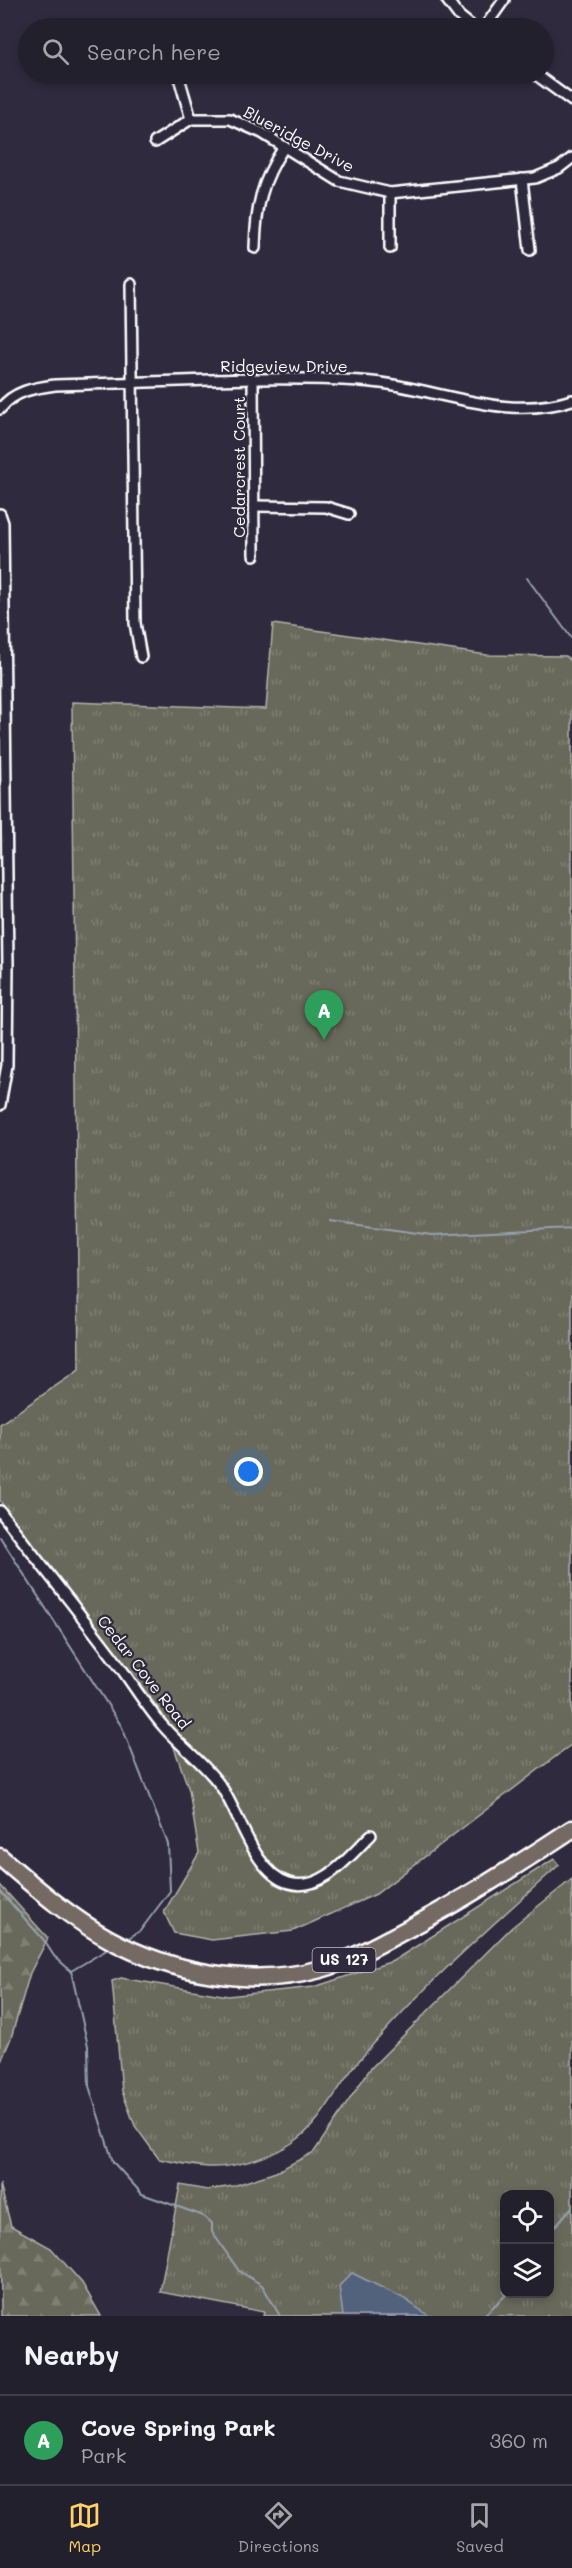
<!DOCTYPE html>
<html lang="en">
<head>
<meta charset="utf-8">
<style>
  :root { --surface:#23202e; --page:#2b2836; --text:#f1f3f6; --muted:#a3a3aa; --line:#403e4a; --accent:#ffd166 }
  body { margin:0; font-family:Mali,sans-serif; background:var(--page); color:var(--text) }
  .controls { position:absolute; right:18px; bottom:18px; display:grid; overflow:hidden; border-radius:12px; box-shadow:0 3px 9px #0003 }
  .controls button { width:54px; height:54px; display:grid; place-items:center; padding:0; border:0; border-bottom:2px solid var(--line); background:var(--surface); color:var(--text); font:30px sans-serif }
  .you { position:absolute; left:249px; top:1472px; width:21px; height:21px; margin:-15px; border:4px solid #fff; border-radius:50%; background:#1a73e8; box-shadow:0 0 0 9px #1a73e833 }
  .badge { display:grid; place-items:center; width:39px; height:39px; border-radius:50%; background:var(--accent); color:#fff; font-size:20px; font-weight:700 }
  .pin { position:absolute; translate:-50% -50px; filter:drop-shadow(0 2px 3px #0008) }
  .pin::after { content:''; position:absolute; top:32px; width:21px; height:18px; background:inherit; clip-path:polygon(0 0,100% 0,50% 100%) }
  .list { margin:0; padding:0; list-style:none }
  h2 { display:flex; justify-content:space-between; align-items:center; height:78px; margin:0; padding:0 24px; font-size:26px }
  h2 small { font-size:20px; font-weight:400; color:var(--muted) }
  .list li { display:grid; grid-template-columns:39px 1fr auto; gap:18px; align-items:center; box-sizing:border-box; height:90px; padding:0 24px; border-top:2px solid var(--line) }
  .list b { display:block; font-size:22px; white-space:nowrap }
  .list p { margin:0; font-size:20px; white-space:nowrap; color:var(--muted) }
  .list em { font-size:20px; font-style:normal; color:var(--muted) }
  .icon { flex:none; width:33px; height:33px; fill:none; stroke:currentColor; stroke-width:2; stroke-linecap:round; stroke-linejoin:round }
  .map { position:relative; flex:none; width:572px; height:2316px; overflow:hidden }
  .search { position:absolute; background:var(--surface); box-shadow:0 3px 9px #0003; left:18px; right:18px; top:18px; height:66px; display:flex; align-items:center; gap:15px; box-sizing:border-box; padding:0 21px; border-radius:33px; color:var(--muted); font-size:22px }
  .sheet { height:168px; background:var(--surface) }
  nav { display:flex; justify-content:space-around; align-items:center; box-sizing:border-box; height:84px; border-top:2px solid var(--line); background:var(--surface); font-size:16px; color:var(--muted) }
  nav a { display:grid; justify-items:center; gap:3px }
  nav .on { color:var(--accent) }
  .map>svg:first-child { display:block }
  .forest { fill:url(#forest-firs); stroke:#b3b4ac; stroke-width:1.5 }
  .park { fill:url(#park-tufts); stroke:#b3b4ac; stroke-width:1.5; fill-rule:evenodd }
  .water { fill:#52627c; stroke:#97a1b0; stroke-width:1.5 }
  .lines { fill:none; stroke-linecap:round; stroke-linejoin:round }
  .stream { stroke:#97a1b0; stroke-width:2 }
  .street-casing { stroke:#fff; stroke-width:14 }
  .highway-casing { stroke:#fff; stroke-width:21 }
  .street { stroke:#2f2a3d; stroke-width:9 }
  .highway { stroke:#756964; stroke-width:16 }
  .labels { text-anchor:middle; stroke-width:4.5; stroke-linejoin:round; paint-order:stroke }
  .shield { fill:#2f2a3d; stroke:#c1bfc5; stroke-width:1.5 }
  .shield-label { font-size:15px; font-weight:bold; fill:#fff }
  .street-label { font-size:16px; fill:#fff; stroke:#2f2a3d }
</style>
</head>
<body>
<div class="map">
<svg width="572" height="2316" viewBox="0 0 572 2316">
  <defs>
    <pattern id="forest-firs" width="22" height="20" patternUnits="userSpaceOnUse" patternTransform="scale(1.5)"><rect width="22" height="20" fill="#67695a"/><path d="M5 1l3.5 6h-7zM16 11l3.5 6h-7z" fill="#7e8073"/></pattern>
    <pattern id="park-tufts" width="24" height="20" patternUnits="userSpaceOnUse" patternTransform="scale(1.5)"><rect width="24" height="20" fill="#67695a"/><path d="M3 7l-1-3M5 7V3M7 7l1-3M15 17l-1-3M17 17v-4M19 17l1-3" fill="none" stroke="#7e8073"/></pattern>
  </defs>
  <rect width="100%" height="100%" fill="#2f2a3d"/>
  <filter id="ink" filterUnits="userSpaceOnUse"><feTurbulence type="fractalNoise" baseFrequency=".0167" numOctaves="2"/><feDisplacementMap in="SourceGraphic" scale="12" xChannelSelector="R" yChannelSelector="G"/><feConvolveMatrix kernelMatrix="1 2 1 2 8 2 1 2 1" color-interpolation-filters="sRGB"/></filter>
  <g filter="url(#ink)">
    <g class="forest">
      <path d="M0 1885 48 1938 30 1973 11 2038 0 2064Z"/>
      <path d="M0 2184 11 2226 51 2248 82 2283 101 2316H1Z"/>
    </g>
    <g class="park">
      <path d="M273 624 487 655 566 656 572 662V1744L376 1894 293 1931 212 1940 174 1933 164 1912 199 1853 189 1790 162 1713 0 1501V1424L79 1370 72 702 266 709Z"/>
      <path d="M554 1859 559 1865C489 1928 417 1991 357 2063 336 2089 322 2122 295 2141 274 2156 239 2167 213 2167 195 2167 176 2162 159 2159L135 2126 122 2091 112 1981 121 1978 228 1996 314 1987 393 1961Z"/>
      <path d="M572 1879V2316H263L264 2312 160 2292 180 2185 207 2190 233 2186 276 2172 314 2152 370 2069 511 1928ZM504 2194H550V2294H504Z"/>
    </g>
    <path class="water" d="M352 2273 403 2298 429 2316H343L339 2286Z"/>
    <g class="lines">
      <g class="stream">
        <path d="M527 578 572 639"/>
        <path d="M330 1221 432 1235 572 1228"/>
        <path d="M0 1537 122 1727 168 1844 170 1891 140 1931 125 1940"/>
        <path d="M0 1891 43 1939 54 1956 71 1971 88 2046 89 2086 113 2162 142 2194 201 2215 212 2223V2232L239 2271 262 2285 280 2316"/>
        <path d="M71 1971 110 1948"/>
        <path d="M550 2232 572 2207"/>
        <path d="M483 2316 507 2294"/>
      </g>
      <g class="street-casing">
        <g id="street">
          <path d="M447 0 459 16 474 28"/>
          <path d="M484 28 504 0"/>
          <path d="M178 74 191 119"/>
          <path d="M535 74 572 101"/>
          <path d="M155 142 191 119H230L262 133 339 181 390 193 535 178 559 168 572 158"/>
          <path d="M522 179 530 250"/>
          <path d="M255 248C256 207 261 182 284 147"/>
          <path d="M390 248V193"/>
          <path d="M131 284 135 623 141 657"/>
          <path d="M253 379 254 555"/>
          <path d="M0 409C14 391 33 388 55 385 157 383 259 375 361 381 432 385 501 423 572 400"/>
          <path d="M254 506 326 507 349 514"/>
          <path d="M0 514 3 523 8 966 7 1065 0 1105"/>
          <path d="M0 1511C37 1560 75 1607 112 1656 129 1678 144 1704 163 1726 182 1748 206 1764 222 1788 240 1815 255 1874 289 1883 322 1893 350 1855 371 1835"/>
        </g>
      </g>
      <g class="highway-casing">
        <path id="highway" d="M0 1857C35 1887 69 1917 109 1939 171 1973 252 1988 321 1969 349 1961 375 1946 400 1933 460 1902 516 1866 572 1829"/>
      </g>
      <use href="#street" class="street"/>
      <use href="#highway" class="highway"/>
    </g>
  </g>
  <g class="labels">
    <rect class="shield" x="312.5" y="1948" width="63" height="24" rx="4.5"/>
    <g class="shield-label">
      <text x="344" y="1965">US 127</text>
    </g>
    <g class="street-label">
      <text transform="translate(299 139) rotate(28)" y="6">Blueridge Drive</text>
      <text x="284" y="372">Ridgeview Drive</text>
      <text transform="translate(239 467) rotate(-90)" y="6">Cedarcrest Court</text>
      <text transform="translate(144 1672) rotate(52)" y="6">Cedar Cove Road</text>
    </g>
  </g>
</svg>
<div class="controls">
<button><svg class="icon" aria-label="locate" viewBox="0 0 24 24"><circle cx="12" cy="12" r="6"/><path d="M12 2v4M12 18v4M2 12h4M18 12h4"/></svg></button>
<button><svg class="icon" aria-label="layers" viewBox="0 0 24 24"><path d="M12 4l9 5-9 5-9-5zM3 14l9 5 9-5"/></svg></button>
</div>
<div class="you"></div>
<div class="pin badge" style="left:324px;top:1040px;background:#2e9e5b">A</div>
<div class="search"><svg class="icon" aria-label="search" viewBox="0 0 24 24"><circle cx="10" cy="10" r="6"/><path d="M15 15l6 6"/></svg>Search here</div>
</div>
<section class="sheet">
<h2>Nearby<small></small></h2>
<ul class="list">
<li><span class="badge" style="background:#2e9e5b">A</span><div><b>Cove Spring Park</b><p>Park</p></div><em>360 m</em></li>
</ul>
</section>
<nav>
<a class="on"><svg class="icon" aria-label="map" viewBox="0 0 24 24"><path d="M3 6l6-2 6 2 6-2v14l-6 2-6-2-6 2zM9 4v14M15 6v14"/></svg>Map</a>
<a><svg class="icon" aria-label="directions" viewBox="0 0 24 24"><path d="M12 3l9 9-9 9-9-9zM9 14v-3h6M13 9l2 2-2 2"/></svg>Directions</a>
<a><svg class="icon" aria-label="saved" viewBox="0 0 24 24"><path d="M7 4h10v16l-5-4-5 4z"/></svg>Saved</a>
</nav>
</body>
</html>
